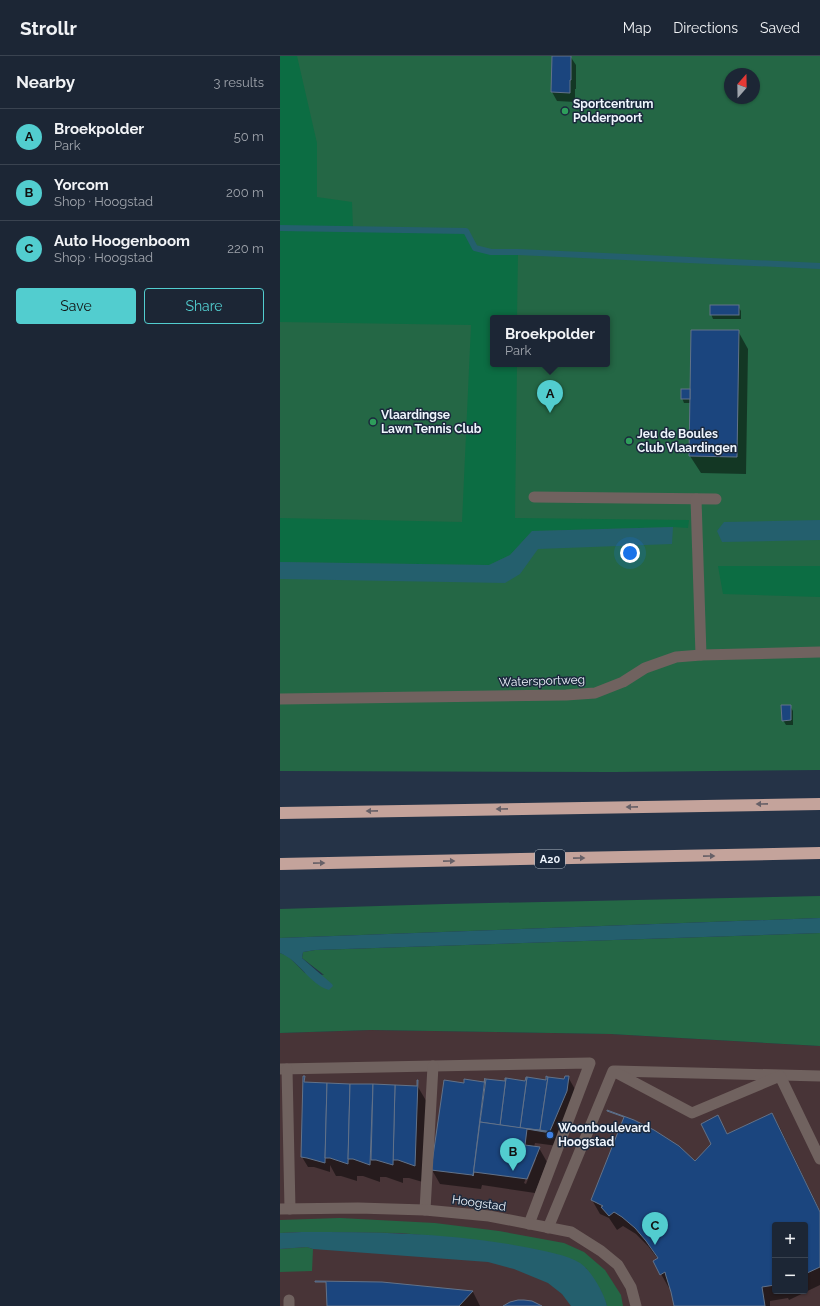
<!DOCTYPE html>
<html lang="en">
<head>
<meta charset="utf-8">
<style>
  :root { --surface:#1c2635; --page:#293241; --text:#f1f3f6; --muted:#a0a5ad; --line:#3a4350; --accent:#52cdcf }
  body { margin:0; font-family:Raleway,sans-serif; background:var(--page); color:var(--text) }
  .controls { position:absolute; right:12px; bottom:12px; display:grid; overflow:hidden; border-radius:4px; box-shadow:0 1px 3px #0004 }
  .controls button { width:36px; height:36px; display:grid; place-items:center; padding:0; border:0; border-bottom:1px solid var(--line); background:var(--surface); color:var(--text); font:20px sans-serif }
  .compass { position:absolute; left:444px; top:12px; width:36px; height:36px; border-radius:50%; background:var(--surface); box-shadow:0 1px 3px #0004; rotate:20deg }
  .you { position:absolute; left:350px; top:497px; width:14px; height:14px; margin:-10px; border:3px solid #fff; border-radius:50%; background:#1a73e8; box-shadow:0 0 0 6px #1a73e833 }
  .badge { display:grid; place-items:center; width:26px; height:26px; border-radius:50%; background:var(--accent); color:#111; font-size:13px; font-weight:700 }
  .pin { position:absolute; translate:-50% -33px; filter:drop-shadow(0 1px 2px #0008) }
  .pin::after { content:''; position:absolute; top:21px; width:14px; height:12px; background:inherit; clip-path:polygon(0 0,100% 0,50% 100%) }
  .popup { position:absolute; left:210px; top:259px; width:120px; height:52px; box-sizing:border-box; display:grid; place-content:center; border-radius:4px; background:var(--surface); filter:drop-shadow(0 1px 3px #0005); font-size:13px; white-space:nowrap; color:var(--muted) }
  .popup b { font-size:15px; color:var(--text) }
  .popup::after { content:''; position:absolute; left:50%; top:100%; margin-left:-8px; border:8px solid transparent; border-top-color:var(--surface) }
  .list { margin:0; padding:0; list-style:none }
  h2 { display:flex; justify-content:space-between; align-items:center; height:52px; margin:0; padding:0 16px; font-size:17px }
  h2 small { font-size:13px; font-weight:400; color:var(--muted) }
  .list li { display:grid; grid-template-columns:26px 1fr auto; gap:12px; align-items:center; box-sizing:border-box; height:56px; padding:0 16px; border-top:1px solid var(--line) }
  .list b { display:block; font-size:15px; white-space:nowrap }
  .list p { margin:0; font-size:13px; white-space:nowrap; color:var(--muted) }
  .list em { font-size:13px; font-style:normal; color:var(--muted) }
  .actions { display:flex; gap:8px; padding:12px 16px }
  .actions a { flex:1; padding:9px 0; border:1px solid var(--accent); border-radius:4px; text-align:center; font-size:14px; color:var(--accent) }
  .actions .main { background:var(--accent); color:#111 }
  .map { position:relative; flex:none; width:540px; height:1250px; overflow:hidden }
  header { display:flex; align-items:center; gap:24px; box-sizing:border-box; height:56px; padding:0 20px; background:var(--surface); border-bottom:1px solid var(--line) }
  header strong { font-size:19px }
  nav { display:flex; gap:22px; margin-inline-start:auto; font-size:14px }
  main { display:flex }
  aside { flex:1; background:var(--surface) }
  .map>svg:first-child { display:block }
  .commercial { fill:#483437; fill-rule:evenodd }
  .green { fill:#246745; fill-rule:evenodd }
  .forest { fill:#0c6d43 }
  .water { fill:#245f6d }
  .shadow { fill:#0007; fill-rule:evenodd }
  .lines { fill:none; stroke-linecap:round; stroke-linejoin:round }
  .stream { stroke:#245f6d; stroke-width:6 }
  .building { fill:#1b457e; stroke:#627289 }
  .service { stroke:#70625f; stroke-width:11 }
  .minor { stroke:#70625f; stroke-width:11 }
  .motorway { stroke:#c4a39b; stroke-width:12 }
  .oneway { fill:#676067 }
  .leisure-dot { fill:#2e9e5b; stroke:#1b293d; stroke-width:1.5 }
  .shop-dot { fill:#3f7fe0; stroke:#1b293d; stroke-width:1.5 }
  .labels { text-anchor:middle; stroke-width:3; stroke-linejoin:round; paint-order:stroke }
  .shield { fill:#1b293d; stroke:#afb8c3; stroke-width:1 }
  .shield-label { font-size:11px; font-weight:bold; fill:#eff5fd }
  .poi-label { font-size:12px; font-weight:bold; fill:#eff5fd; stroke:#1b293d; text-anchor:start }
  .street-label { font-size:12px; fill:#eff5fd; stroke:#1b293d }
</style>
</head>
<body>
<header>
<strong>Strollr</strong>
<nav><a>Map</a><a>Directions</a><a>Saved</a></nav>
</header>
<main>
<aside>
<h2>Nearby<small>3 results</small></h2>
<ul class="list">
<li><span class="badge">A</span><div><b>Broekpolder</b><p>Park</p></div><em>50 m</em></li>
<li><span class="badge">B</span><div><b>Yorcom</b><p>Shop · Hoogstad</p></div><em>200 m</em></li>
<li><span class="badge">C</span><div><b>Auto Hoogenboom</b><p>Shop · Hoogstad</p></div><em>220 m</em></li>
</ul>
<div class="actions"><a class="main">Save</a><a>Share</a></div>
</aside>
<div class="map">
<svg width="540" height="1250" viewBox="0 0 540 1250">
  <rect width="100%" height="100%" fill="#253347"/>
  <path class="commercial" d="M91 974 330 978 540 990V1250H0V977ZM495 1169H525V1235H495Z"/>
  <g class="green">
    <path d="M0 0H540V714L334 716 0 715ZM450 18H474V42H450ZM213 262H327V308H213Z"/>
    <path d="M540 840V862L0 882V853L165 848Z"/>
    <path d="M540 877V990L330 978 91 974 0 977V897L8 900 25 917 44 919 22 902 23 896 35 894Z"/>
    <path d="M60 1162 155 1167 219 1175 284 1187 304 1196 325 1214 341 1239 343 1250H327L321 1235 306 1212 211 1186 121 1177 22 1176 0 1177V1164Z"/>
    <path d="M27 1191 33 1193 32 1215 0 1216V1193Z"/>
  </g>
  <g class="forest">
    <path d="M0 0H17L37 87V141L72 146 73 173 186 175 195 192 212 196H238L237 262H213V308H237L235 462 409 464 408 472 393 471 252 475 230 499 209 509 0 506V462L182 466 191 269 0 266Z"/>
    <path d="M438 510H540V541L443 538Z"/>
  </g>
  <g class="water">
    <path d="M540 464V484L442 486 437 475 444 466Z"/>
    <path d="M393 471 392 488 258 493 240 518 225 527 0 523V506L209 509 230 499 252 475Z"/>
    <path d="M540 862V877L35 894 23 896 22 902 52 928 53 930 49 934C30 929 19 904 0 897V882Z"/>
    <path d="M22 1176C98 1176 175 1177 250 1192 264 1195 288 1199 300 1207 311 1214 324 1237 327 1250H291L282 1238 268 1227 234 1213 208 1206 33 1193 27 1191 0 1193V1177Z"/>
  </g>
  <g class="shadow">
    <path d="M273 0H290L296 9V33H295V46L277 45 272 36Z"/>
    <path d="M458 250 461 255V263H433L431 258Z"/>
    <path d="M458 275 468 293 466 418 421 417 410 400 411 347H404L402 342 410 334 411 337Z"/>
    <path d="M510 650 513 655V669H506L503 664Z"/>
    <path d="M288 1021 296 1035 278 1090 255 1087 254 1091 259 1092 267 1106 255 1137 202 1129 201 1133 160 1128 152 1114 185 1024 205 1027 206 1024 226 1026H246L285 1024ZM254 1103H256L246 1128 244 1127Z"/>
    <path d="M24 1027 138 1031 148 1048 146 1127 129 1122H123V1127L106 1121H100V1126L83 1120H77V1125L61 1120H56L50 1109V1116L34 1111H28L22 1101Z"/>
    <path d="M492 1058 500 1072 540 1155V1229L509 1244 508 1242 490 1245V1250H394L391 1231 389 1232 381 1218 378 1203 368 1190 356 1178 343 1170 337 1174 329 1162 320 1158 312 1144 415 1106 433 1089 438 1061 448 1079ZM495 1169H525V1235H495Z"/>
    <path d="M133 1229 193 1236 200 1250H48Z"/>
  </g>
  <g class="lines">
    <path class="stream" d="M0 172 186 175 195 192 211 196H238L540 210"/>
  </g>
  <g class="building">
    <path d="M272 0H291V24H290V37L271 36Z"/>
    <rect x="430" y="249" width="29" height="10"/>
    <path d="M411 274H459L457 401 409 400Z"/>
    <rect x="401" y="333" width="9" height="10"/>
    <path d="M501 649H511V664L502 665Z"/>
    <path d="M23 1020H25L24 1026 47 1027 45 1107 27 1102 21 1101Z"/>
    <path d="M266 1020 268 1021 260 1074 240 1072 247 1021 266 1024Z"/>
    <path d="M285 1020H289L287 1035 270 1075 271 1076 260 1074 268 1021 284 1023Z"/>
    <path d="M246 1021H247L240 1072 220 1069 226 1022 245 1025Z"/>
    <path d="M205 1022 193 1120 192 1119 151 1114 164 1024 184 1027V1023L204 1026Z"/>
    <path d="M225 1022H226L220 1069 200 1066 206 1023 225 1025Z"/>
    <path d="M137 1024H138L135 1110 118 1104H113L115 1029 137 1030Z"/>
    <path d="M47 1027 70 1028 68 1108 50 1102H45Z"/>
    <path d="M70 1028H93L90 1109 73 1103H68Z"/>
    <path d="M93 1028 115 1029 113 1109 96 1104H91Z"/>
    <path d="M327 1054 354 1064 374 1074 399 1090 415 1105 431 1088 421 1068 438 1059 447 1078 492 1057 540 1156V1211L525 1218V1169H495V1229L482 1231 485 1250H394L391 1236 386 1220 385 1216 380 1219 373 1205 378 1202 366 1185 355 1172 342 1161 334 1156 329 1160 321 1151 323 1150 311 1144 344 1061 327 1055Z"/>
    <path d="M200 1066 271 1076V1077L247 1073 245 1089 260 1091 247 1123 194 1116 193 1120Z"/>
    <path d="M35 1225 102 1226 193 1235 179 1250H47L46 1226H35Z"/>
    <path d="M238 1244H244L252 1245 262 1250H223L230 1246Z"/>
  </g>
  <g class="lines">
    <g class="service">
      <path d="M254 441 436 443"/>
      <path d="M416 443 421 599"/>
      <path d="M0 1013 310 1007 249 1168"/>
      <path d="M7 1013 10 1153"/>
      <path d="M335 1015 540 1020"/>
      <path d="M145 1154 153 1010"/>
      <path d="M268 1172 333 1015 412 1057 500 1020 540 1103"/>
      <path d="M9 1244V1250"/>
    </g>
    <g class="minor">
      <path d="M0 643 286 639 315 637 343 626 365 612 396 601 421 599 540 596"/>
      <path d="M0 1153 78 1152 145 1154 209 1160 291 1176 321 1195 338 1209 351 1231 356 1250"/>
    </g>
    <g class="motorway">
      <path d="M0 757 540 748"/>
      <path d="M0 808 540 797"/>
    </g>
  </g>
  <defs><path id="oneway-solid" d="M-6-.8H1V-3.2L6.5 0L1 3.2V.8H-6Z"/></defs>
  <g class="oneway">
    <use href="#oneway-solid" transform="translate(482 748) rotate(179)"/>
    <use href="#oneway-solid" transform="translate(352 751) rotate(179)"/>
    <use href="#oneway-solid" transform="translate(222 753) rotate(179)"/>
    <use href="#oneway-solid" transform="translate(92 755) rotate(179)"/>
    <use href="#oneway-solid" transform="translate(429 800) rotate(-1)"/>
    <use href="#oneway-solid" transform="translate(299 802) rotate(-1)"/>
    <use href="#oneway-solid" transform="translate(169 805) rotate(-1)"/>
    <use href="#oneway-solid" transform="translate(39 807) rotate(-1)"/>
  </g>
  <g class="leisure-dot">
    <circle cx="285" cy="55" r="4"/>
    <circle cx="93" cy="366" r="4"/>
    <circle cx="349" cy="385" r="4"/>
  </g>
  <circle class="shop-dot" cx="270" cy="1079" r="4"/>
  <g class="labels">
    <rect class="shield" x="255" y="794" width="30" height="18" rx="3"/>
    <g class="shield-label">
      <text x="270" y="807">A20</text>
    </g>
    <g class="poi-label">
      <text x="293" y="52">Sportcentrum<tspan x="293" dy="14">Polderpoort</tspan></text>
      <text x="101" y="363">Vlaardingse<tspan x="101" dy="14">Lawn Tennis Club</tspan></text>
      <text x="357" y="382">Jeu de Boules<tspan x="357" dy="14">Club Vlaardingen</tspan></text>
      <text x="278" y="1076">Woonboulevard<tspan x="278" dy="14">Hoogstad</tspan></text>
    </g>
    <g class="street-label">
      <text transform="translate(262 625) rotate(-2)" y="4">Watersportweg</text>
      <text transform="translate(199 1147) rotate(8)" y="4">Hoogstad</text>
    </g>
  </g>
</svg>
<div class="controls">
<button>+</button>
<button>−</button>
</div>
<svg class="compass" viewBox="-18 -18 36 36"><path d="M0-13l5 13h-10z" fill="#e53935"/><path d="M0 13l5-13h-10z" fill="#a0a5ad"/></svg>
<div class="you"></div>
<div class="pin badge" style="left:270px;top:357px">A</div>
<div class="popup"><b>Broekpolder</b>Park</div>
<div class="pin badge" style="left:233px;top:1115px">B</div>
<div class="pin badge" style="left:375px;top:1189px">C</div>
</div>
</main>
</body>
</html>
